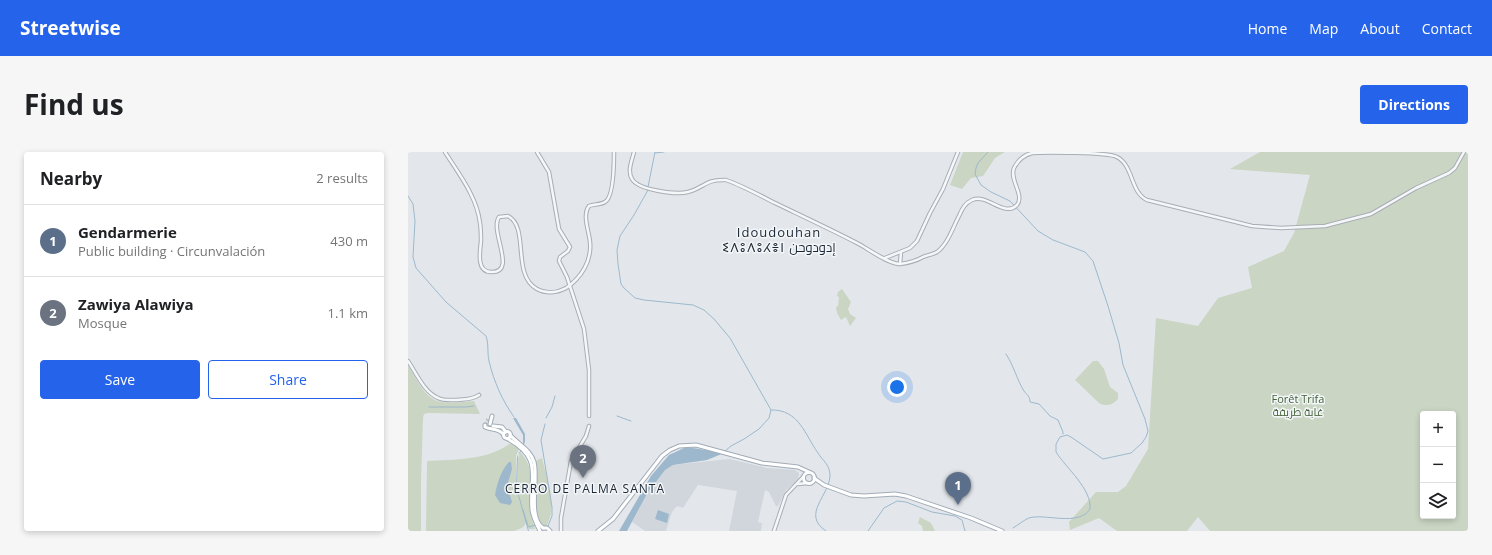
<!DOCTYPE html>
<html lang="en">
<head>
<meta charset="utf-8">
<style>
  :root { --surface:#fff; --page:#f6f6f6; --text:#202124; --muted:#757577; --line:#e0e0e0; --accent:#2563eb }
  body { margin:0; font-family:"Open Sans",Cairo,"Noto Sans Tifinagh",sans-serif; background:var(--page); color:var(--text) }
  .controls { position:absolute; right:12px; bottom:12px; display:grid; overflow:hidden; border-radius:4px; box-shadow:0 2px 6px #0003 }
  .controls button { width:36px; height:36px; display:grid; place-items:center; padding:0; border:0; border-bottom:1px solid var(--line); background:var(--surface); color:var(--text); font:20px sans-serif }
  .you { position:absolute; left:489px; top:235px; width:14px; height:14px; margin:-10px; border:3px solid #fff; border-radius:50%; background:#1a73e8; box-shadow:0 0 0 6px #1a73e833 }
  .badge { display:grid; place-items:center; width:26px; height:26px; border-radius:50%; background:var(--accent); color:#fff; font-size:13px; font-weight:700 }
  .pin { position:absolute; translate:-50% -33px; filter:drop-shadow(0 1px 2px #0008) }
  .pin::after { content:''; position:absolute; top:21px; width:14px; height:12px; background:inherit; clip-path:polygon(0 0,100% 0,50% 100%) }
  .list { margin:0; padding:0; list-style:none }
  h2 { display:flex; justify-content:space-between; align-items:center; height:52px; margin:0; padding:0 16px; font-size:17px }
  h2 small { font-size:13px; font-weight:400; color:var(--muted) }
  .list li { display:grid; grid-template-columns:26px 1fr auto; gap:12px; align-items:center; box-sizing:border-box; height:72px; padding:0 16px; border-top:1px solid var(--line) }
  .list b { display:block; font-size:15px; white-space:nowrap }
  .list p { margin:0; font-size:13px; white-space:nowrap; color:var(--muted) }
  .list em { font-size:13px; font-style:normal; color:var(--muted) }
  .actions { display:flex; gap:8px; padding:12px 16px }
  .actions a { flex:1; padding:9px 0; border:1px solid var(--accent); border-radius:4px; text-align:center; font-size:14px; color:var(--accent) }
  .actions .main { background:var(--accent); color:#fff }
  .icon { flex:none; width:22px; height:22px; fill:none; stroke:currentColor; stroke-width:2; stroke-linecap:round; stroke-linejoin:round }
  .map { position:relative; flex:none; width:1060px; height:379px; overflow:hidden; border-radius:4px }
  header { display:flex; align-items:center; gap:24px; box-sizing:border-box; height:56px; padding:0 20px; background:var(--accent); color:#fff }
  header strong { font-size:19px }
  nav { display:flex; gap:22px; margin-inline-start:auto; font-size:14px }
  .intro { display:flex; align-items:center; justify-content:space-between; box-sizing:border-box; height:96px; padding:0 24px }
  h1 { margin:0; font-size:28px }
  .button { padding:10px 18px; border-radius:4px; background:var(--accent); color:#fff; font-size:14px; font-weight:700 }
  main { display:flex; gap:24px; padding:0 24px }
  aside { flex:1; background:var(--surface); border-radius:4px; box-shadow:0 2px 6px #0003 }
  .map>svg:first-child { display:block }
  .built { fill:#d1d6dd }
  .green { fill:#cad5c3; fill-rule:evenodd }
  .water { fill:#9db8cc }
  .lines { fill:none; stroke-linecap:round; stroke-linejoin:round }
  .stream { stroke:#9db8cc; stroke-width:1 }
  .major-tunnel { stroke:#bec4ca; stroke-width:3; stroke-dasharray:3 1.5; stroke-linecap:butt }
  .minor-casing { stroke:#a8aeb6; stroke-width:4.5 }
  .major-casing { stroke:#a1acb7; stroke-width:5 }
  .minor { stroke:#f6f7f9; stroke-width:2.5 }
  .major { stroke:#fff; stroke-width:3 }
  .labels { text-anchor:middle; stroke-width:3; stroke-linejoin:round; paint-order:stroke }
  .park-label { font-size:11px; fill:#436037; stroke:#f3f6f8 }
  .neighbourhood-label { font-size:12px; letter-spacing:1px; fill:#1c2735; stroke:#f3f6f8 }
  .quarter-label { font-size:13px; letter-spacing:1px; fill:#1c2735; stroke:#f3f6f8 }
</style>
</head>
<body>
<header>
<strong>Streetwise</strong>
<nav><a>Home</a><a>Map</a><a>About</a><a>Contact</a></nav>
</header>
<div class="intro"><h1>Find us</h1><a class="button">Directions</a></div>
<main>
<aside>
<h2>Nearby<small>2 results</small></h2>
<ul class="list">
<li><span class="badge" style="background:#5c6f8a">1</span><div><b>Gendarmerie</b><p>Public building · Circunvalación</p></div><em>430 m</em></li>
<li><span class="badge" style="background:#6b7280">2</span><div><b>Zawiya Alawiya</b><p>Mosque</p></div><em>1.1 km</em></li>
</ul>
<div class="actions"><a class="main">Save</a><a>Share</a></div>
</aside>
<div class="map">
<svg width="1060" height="379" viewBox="0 0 1060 379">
  <rect width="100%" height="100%" fill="#e3e7eb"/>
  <path class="built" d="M321 307 359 316 387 318 391 321 390 328 378 338 370 354H368L361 340 357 338 350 370 354 371 353 379H321L329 339 290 333 275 356 269 354 264 360 258 379H237L224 370 240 340 257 317 265 313Z"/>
  <g class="green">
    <path d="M555 0H597L587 6 575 24 563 26 554 37 542 33Z"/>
    <path d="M852 0H1060V379H802L790 365 779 379H709L691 366 662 378 661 370 688 340H710L718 334 740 297 748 166 790 174 810 146 844 136 840 115 876 99 886 81 902 23 822 17ZM1015 262H1045V364H1015Z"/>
    <path d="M434 137 443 150 440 157 442 162 448 166 442 174 438 165 433 168 429 161 428 155 430 154 431 145 429 144 430 140Z"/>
    <path d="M685 209H690L696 217 702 235 710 241V247C705 253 698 255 691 251L667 228Z"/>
    <path d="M0 214C7 224 14 241 25 247 34 253 55 250 66 249L72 262 20 261 16 262 15 266 13 330V379H0Z"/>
    <path d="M103 291 111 297 108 304V336L118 370C116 376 112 377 106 379H18L19 309C48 307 78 309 103 291Z"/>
    <path d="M112 300C129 317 120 336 122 358 123 364 125 370 127 377H121L109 340 110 307Z"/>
    <path d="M134 306C139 327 150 355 138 375L133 373 128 360 127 309Z"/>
    <path d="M512 365 523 371 527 379H515L514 374 510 371Z"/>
  </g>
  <g class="water">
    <path d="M105 266H108L117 282V289L115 297 110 303 109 336 121 379H120L108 336 109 305 115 293V283Z"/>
    <path d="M276 296H285L316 301 299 308 265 313 257 318 240 340 219 379H211L243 324 261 303Z"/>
    <path d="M101 310H103L104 317 99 334 104 350 102 353 92 351 87 343C89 332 93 318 101 310Z"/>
    <path d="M250 358 261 362 259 371 247 367Z"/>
  </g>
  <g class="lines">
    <g class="stream">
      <path d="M580 0 570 11 568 16 567 22 573 33 583 40 602 49 630 79 645 88 677 100 685 109 700 154 711 191 715 213 737 267 740 279 738 285 734 291 723 301 695 307 663 285 659 283 652 285 648 292V300C658 316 684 337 682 357 671 375 636 361 621 366 616 368 610 373 605 376"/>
      <path d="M247 1 256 0"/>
      <path d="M0 2 1 0"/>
      <path d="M240 35 247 0"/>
      <path d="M240 38 226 63 212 84 209 98 210 112 213 132 216 136 227 146 236 148 285 153 296 158 306 167 322 186 363 258 361 266 351 277 336 287 323 294 317 299"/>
      <path d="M0 44 5 52 7 69 5 105 8 116 38 150 78 184C81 192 79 200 81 209 86 230 94 248 106 265"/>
      <path d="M598 202C606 214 609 228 616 239 619 243 622 244 622 250L631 252 642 264 650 268 655 280V282"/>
      <path d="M21 255H58L66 254"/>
      <path d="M363 258C391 257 397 283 410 301 415 309 421 312 422 322 423 343 392 362 418 379"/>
      <path d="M209 264 223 269"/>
      <path d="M138 266 144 255 147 244"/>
      <path d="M115 358 120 374"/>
      <path d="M135 374H140L144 364V355L133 288 137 272"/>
      <path d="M120 375 128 373"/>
      <path d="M460 379 476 356 489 349 498 350 524 360 547 364 554 368 557 379"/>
    </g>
    <path class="major-tunnel" d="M77 273 80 267"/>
    <g class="minor-casing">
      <g id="minor">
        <path d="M37 0C51 22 69 45 72 71 73 77 73 83 73 89 72 99 68 120 83 120 110 121 81 79 91 65L100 64C122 75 103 123 129 137 138 142 149 141 158 136 173 126 184 109 182 90 181 79 174 63 181 54 186 52 192 53 197 50 206 45 206 10 206 0"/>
        <path d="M129 0 141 20 151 77 162 95 160 99 152 105 151 109 159 125 176 177 181 218V264"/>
        <path d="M226 0C224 8 219 19 224 27 230 38 268 43 280 40 296 36 297 27 318 28 335 34 351 43 367 51 394 64 422 77 449 91 459 96 480 112 492 112 500 111 508 109 515 105 519 103 524 103 529 100 540 92 545 75 551 64 554 57 557 51 564 48 579 41 596 66 609 53 617 43 601 28 606 16 610 8 616 3 624 1 635 0 700 0 709 5 726 14 722 40 739 48L844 74 873 76 917 74 963 62 1008 36 1041 21 1047 16 1056 0"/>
        <path d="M477 106 502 96 509 89 522 61 535 37 550 0"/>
        <path d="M492 112 493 100"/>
        <path d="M0 209C8 221 16 240 30 246 36 249 43 248 49 248 57 247 64 248 71 243"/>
        <path d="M390 332 399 331"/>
        <path d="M153 379V366L163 309 178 284 181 274"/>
        <path d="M366 379 378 343 395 325"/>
      </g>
    </g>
    <g class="major-casing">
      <g id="major">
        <path d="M82 272 84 264"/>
        <path d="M77 273V275C83 278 91 276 95 282"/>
        <path d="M85 274 94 275 98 280"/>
        <circle cx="99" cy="283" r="3.5"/>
        <path d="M102 283C110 292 123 298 126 310 131 327 119 365 135 376"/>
        <path d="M100 287C136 307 121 325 124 358 125 365 129 373 132 379"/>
        <circle cx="401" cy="326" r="5.5"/>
        <path d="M406 326 416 333 443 343 456 344 487 342 498 344 563 366 594 379"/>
        <path d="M135 376H139L142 379"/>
        <path d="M190 379 205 367 254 304 262 298 271 294 288 293 354 311 390 315 401 320"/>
      </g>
    </g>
    <use href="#minor" class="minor"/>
    <use href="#major" class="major"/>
  </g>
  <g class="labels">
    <g class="park-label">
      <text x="890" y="251">Forêt Trifa<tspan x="890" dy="13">غابة طريفة</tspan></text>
    </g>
    <g class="neighbourhood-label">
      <text x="177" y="341">CERRO DE PALMA SANTA</text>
    </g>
    <g class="quarter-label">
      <text x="371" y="85">Idoudouhan<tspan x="371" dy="15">ⵉⴷⵓⴷⵓⵃⴻⵏ إدودوحن</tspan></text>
    </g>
  </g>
</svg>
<div class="controls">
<button>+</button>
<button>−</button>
<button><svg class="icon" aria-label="layers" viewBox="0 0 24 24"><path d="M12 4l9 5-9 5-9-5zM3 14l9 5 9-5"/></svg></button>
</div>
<div class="you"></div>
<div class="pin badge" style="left:550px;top:353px;background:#5c6f8a">1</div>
<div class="pin badge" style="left:175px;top:326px;background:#6b7280">2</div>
</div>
</main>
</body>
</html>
